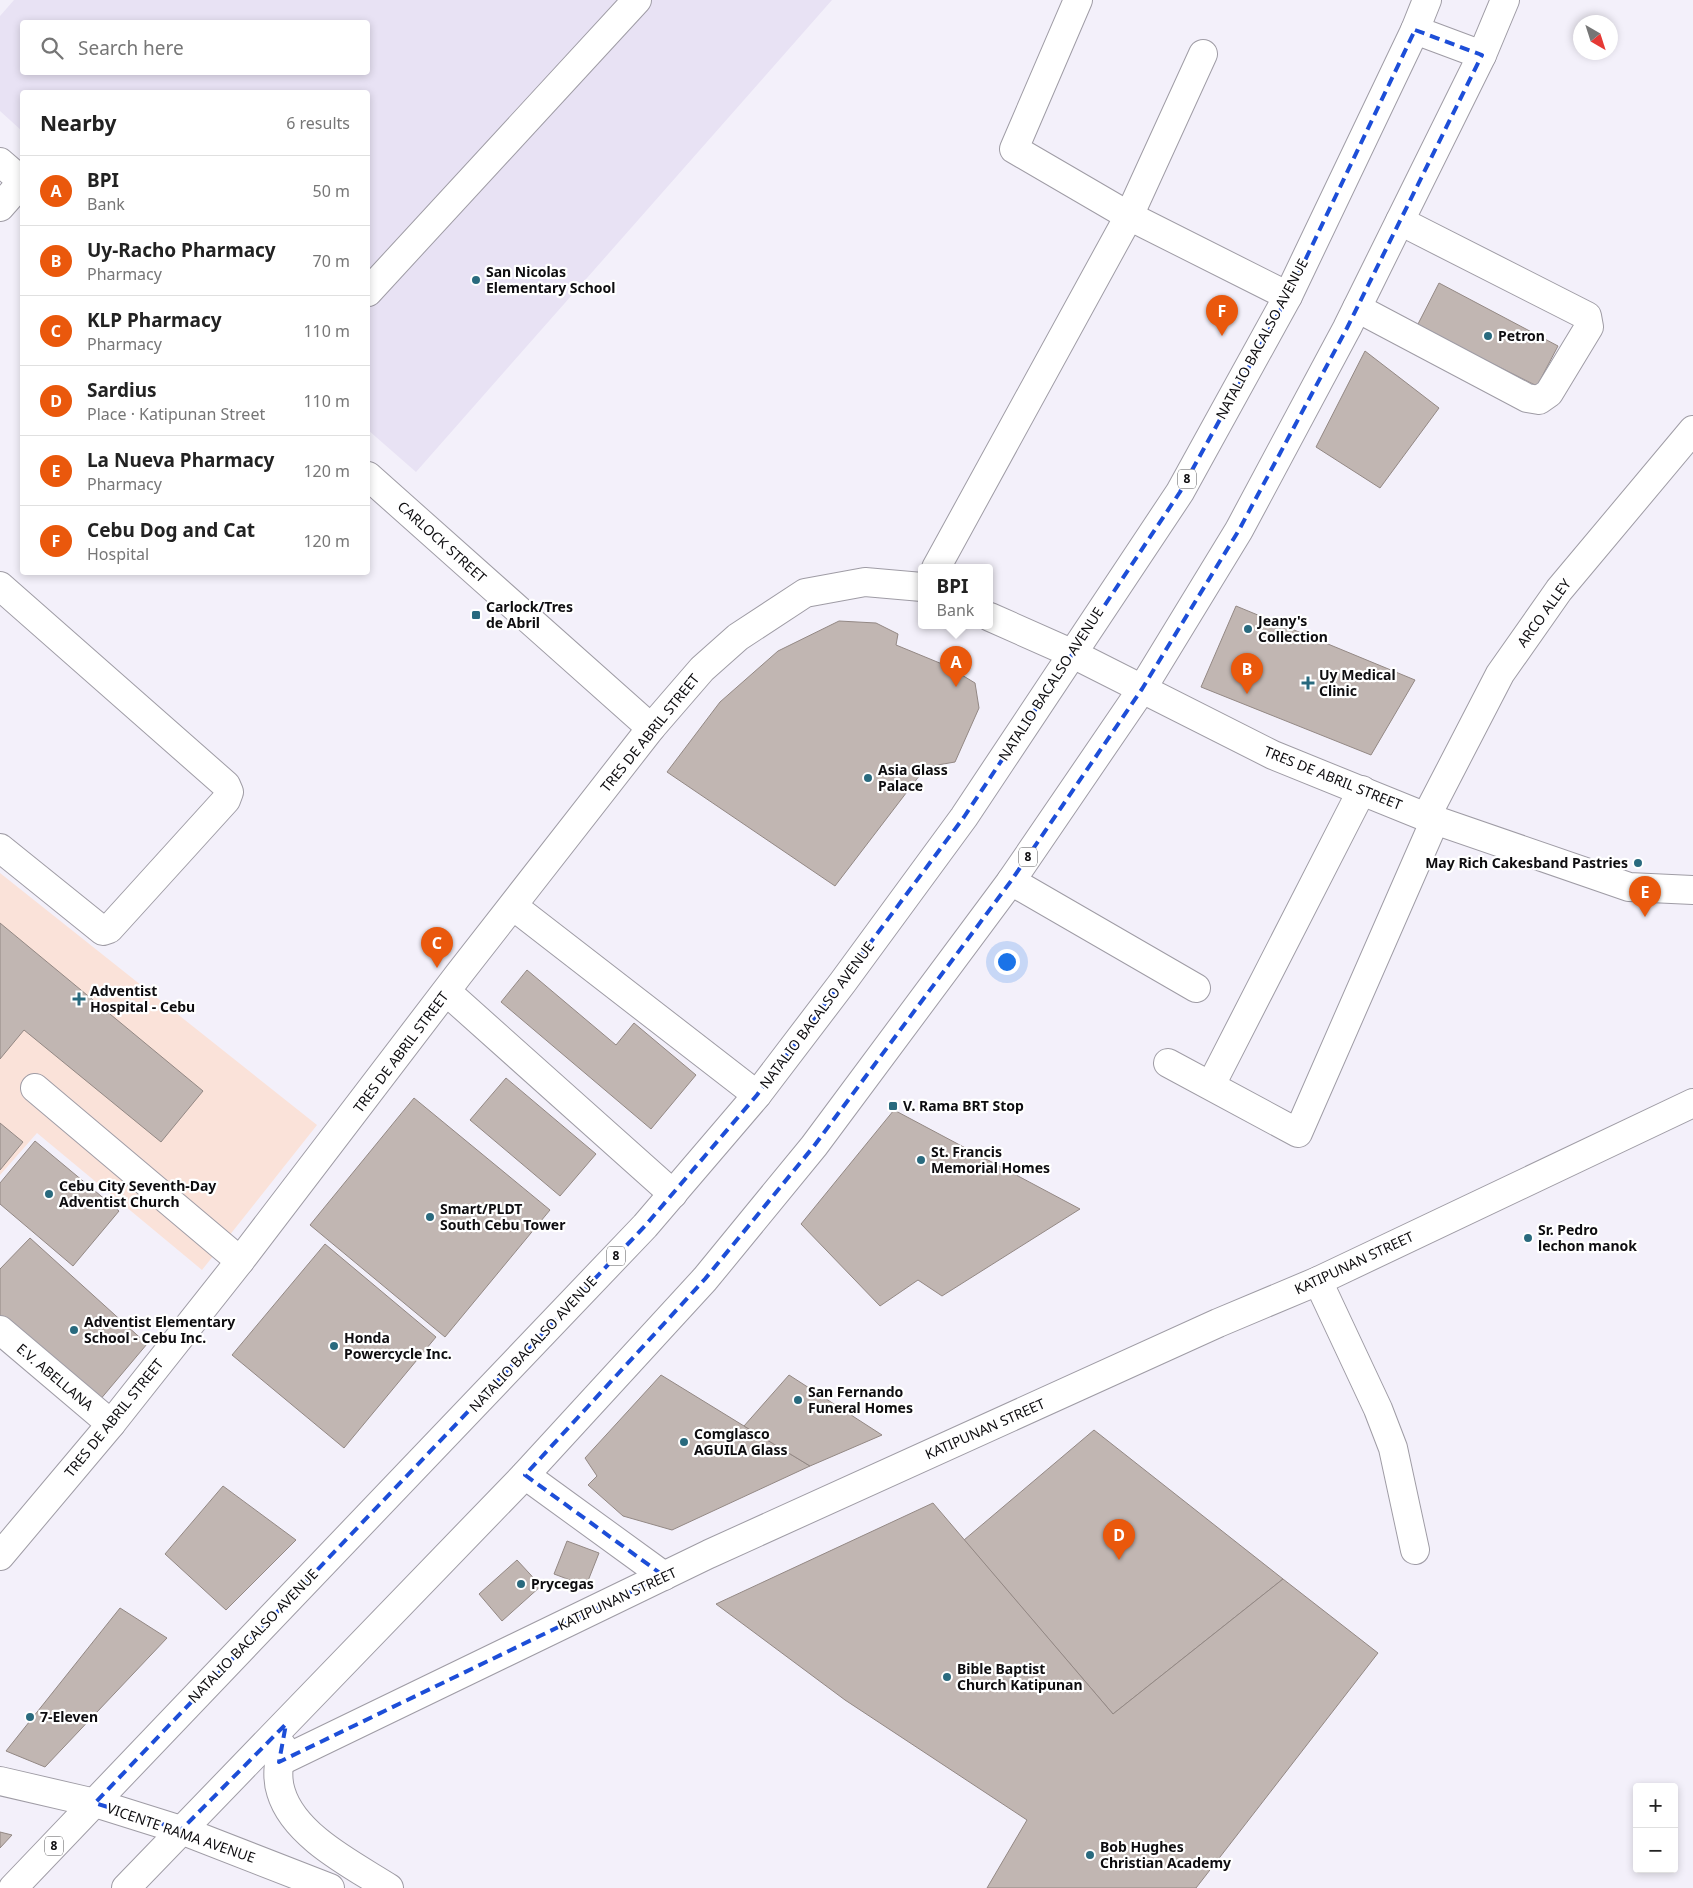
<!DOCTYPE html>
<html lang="en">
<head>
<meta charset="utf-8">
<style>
  :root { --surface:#fff; --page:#f2f2f2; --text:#222; --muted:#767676; --line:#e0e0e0; --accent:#ea580c }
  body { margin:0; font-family:"Noto Sans",sans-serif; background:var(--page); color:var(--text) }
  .controls { position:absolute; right:15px; bottom:15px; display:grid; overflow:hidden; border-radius:5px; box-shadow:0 2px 8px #0003 }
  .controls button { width:45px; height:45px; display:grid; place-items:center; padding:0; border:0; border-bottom:1px solid var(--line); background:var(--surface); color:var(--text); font:25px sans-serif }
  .compass { position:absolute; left:1573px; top:15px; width:45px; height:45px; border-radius:50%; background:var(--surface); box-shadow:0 2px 8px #0003; rotate:141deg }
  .you { position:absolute; left:1006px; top:961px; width:18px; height:18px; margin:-12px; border:4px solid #fff; border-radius:50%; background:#1a73e8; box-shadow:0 0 0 8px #1a73e833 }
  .badge { display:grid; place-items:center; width:32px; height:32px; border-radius:50%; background:var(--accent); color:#fff; font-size:16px; font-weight:700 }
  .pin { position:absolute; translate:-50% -41px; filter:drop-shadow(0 1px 2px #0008) }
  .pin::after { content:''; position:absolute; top:26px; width:18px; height:15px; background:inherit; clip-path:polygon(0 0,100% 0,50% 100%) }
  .popup { position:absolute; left:918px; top:564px; width:75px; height:65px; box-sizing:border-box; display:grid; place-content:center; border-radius:5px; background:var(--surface); filter:drop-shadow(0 1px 4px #0005); font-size:16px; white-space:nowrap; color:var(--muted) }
  .popup b { font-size:19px; color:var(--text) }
  .popup::after { content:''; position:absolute; left:50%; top:100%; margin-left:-10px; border:10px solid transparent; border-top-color:var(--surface) }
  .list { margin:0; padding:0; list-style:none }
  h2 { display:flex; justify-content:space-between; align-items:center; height:65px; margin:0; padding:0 20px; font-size:21px }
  h2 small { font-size:16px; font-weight:400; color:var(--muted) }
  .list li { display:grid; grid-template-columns:32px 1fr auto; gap:15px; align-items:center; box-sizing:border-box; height:70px; padding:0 20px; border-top:1px solid var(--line) }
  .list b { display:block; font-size:19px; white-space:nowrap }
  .list p { margin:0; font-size:16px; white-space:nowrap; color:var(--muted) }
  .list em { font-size:16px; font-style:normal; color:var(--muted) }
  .icon { flex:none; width:28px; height:28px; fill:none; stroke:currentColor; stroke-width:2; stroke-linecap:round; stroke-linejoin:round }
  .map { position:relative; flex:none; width:1693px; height:1888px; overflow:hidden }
  .search { position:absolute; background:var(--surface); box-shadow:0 2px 8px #0003; left:20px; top:20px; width:350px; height:55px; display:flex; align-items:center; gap:12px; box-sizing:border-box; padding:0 18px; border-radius:5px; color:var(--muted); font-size:19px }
  .panel { position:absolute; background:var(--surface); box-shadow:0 2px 8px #0003; left:20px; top:90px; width:350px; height:485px; border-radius:5px }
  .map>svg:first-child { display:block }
  .built { fill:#e8e2f4; fill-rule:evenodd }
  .medical { fill:#fae2d9 }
  .building { fill:#c1b6b2; stroke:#938884 }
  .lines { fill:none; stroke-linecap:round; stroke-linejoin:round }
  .minor-casing { stroke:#9f9ca5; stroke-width:30 }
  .major-casing { stroke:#9f9ca5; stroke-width:30 }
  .minor { stroke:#fff; stroke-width:28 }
  .major { stroke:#fff; stroke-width:28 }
  .marked { fill:none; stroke:#1d4ed8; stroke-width:4; stroke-dasharray:10 6; stroke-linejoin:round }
  .poi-dot { fill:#296a7e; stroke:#fff; stroke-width:2 }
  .labels { text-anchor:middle; stroke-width:4.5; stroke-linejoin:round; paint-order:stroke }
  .shield { fill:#fff; stroke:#565658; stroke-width:1 }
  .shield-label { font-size:12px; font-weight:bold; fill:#0e0d10 }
  .poi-label { font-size:14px; font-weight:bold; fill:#0e0d10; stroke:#fff; text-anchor:start }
  .street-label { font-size:14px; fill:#0e0d10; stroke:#fff }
</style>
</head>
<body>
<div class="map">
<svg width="1693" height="1888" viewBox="0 0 1693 1888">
  <rect width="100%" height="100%" fill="#f3f0fa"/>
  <path class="built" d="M14 0H832L416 472 368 430V92H22V131L0 111V16ZM22 22H368V72H22Z"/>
  <path class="medical" d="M0 873 317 1125 202 1270 37 1133 0 1175Z"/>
  <g class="building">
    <path d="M1439 283 1558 346 1537 386 1417 326Z"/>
    <path d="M1365 351 1439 408 1380 488 1316 447Z"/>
    <path d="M1236 606 1415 680 1371 755 1201 687Z"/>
    <path d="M839 621 876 623 898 634 896 645 947 666 975 683 979 708 955 762 926 767 835 886 667 772 720 702 778 651Z"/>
    <path d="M0 923 203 1091 161 1142 24 1030 0 1059Z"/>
    <path d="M527 970 616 1045 634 1023 696 1075 651 1129 501 1002Z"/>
    <path d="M506 1078 596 1154 560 1196 470 1120Z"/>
    <path d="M414 1098 550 1210 445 1337 310 1225Z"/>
    <path d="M894 1110 1080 1209 942 1296 918 1280 880 1306 801 1224Z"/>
    <path d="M0 1123 23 1142 0 1170Z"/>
    <path d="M35 1141 119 1211 73 1266 0 1204V1183Z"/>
    <path d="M30 1238 147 1344 99 1401 0 1316V1269Z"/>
    <path d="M325 1244 436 1337 344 1448 232 1355Z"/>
    <path d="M661 1375 744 1426 810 1466 672 1530 623 1516 588 1485 597 1476 585 1458Z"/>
    <path d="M789 1375 882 1435 810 1466 744 1426Z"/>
    <path d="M1094 1430 1283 1579 1113 1714 964 1540Z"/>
    <path d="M223 1486 296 1540 226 1610 165 1554Z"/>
    <path d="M933 1503 1113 1714 1283 1579 1378 1653 1196 1888H987L1027 1820 845 1700 716 1604Z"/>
    <path d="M567 1541 599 1553 586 1586 554 1574Z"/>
    <path d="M517 1560 541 1586 502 1621 479 1594Z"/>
    <path d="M120 1608 167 1638 45 1767 6 1751Z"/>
    <path d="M0 1832 12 1835 0 1848Z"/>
  </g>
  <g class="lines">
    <g class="minor-casing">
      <g id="minor">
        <path d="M1078 0 1014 149 1129 216 1288 296"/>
        <path d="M0 162 22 181"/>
        <path d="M0 207 22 182"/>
        <path d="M368 292 637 0"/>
        <path d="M1357 308 1527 398 1539 400 1549 393 1589 327 1587 316 1400 221"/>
        <path d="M368 476 651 728"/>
        <path d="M936 568 1129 216 1203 54"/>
        <path d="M0 586 226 785 229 792 226 800 109 929 103 931 0 848"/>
        <path d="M990 617 1071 653"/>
        <path d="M1426 817 1500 674 1559 590 1693 430"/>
        <path d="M1011 881 1196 988"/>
        <path d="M513 906 757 1095"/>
        <path d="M447 992 673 1194"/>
        <path d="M1168 1063 1298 1133 1435 820"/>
        <path d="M1211 1085 1362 790"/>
        <path d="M35 1088 240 1261"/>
        <path d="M1318 1281 1378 1409 1393 1448 1415 1550"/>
        <path d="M0 1330 111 1424"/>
        <path d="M0 1556 111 1424 240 1261 459 974 651 728 702 669 738 637 805 593 865 582 922 587"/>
        <path d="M0 1781 95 1803"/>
      </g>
    </g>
    <g class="major-casing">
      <g id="major">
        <path d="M1415 30 1482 55"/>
        <path d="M1071 653 1273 755 1426 817 1629 887 1693 890"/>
        <path d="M525 1475 664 1576"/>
        <path d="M282 1746C279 1761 276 1777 281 1792 294 1836 353 1865 389 1888"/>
        <path d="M279 1762 709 1554 1218 1323 1318 1281 1693 1103"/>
        <path d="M95 1803 181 1830 330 1888"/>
        <path d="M13 1888 645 1226 757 1095 843 982 964 817 1180 492 1288 296 1415 30 1427 0"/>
        <path d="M126 1888 525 1475 705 1279 814 1146 1011 881 1142 689 1239 530 1347 328 1482 55 1505 0"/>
      </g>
    </g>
    <use href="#minor" class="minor"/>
    <use href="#major" class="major"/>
  </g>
  <path class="marked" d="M1415 30 1482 55 1347 328 1239 530 1142 689 1011 881 814 1146 705 1279 525 1475 664 1576 279 1762 286 1724 181 1830 95 1803 645 1226 757 1095 964 817 1180 492 1288 296Z"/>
  <g class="poi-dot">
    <circle cx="476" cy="280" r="5"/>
    <circle cx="1488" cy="336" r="5"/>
    <rect x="471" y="610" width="10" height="10" rx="2.5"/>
    <circle cx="1248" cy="629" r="5"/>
    <path d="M1305.5 675.5h5v5h5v5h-5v5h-5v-5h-5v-5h5z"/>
    <circle cx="868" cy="778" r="5"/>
    <circle cx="1638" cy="863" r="5"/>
    <path d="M76.5 991.5h5v5h5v5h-5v5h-5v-5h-5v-5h5z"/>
    <rect x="888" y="1101" width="10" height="10" rx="2.5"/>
    <circle cx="921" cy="1160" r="5"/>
    <circle cx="49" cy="1194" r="5"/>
    <circle cx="430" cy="1217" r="5"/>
    <circle cx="1528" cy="1238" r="5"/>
    <circle cx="74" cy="1330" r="5"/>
    <circle cx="334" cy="1346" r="5"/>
    <circle cx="798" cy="1400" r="5"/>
    <circle cx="684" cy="1442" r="5"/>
    <circle cx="521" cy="1584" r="5"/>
    <circle cx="947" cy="1677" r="5"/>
    <circle cx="30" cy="1717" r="5"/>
    <circle cx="1090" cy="1855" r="5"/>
  </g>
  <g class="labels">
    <g class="shield">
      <rect x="1178" y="469.5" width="18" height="19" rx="4"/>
      <rect x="1019" y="847.5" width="18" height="19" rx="4"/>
      <rect x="607" y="1246.5" width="18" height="19" rx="4"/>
      <rect x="45" y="1836.5" width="18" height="19" rx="4"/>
    </g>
    <g class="shield-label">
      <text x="1187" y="483">8</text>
      <text x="1028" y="861">8</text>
      <text x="616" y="1260">8</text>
      <text x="54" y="1850">8</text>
    </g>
    <g class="poi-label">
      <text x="486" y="277">San Nicolas<tspan x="486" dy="16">Elementary School</tspan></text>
      <text x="1498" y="341">Petron</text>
      <text x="486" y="612">Carlock/Tres<tspan x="486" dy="16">de Abril</tspan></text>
      <text x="1258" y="626">Jeany's<tspan x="1258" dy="16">Collection</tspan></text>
      <text x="1319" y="680">Uy Medical<tspan x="1319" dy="16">Clinic</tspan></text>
      <text x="878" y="775">Asia Glass<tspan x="878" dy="16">Palace</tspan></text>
      <text x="1628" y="868" text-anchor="end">May Rich Cakesband Pastries</text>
      <text x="90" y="996">Adventist<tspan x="90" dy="16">Hospital - Cebu</tspan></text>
      <text x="903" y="1111">V. Rama BRT Stop</text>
      <text x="931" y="1157">St. Francis<tspan x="931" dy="16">Memorial Homes</tspan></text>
      <text x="59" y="1191">Cebu City Seventh-Day<tspan x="59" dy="16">Adventist Church</tspan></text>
      <text x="440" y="1214">Smart/PLDT<tspan x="440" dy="16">South Cebu Tower</tspan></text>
      <text x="1538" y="1235">Sr. Pedro<tspan x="1538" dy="16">lechon manok</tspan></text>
      <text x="84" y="1327">Adventist Elementary<tspan x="84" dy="16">School - Cebu Inc.</tspan></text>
      <text x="344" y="1343">Honda<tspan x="344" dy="16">Powercycle Inc.</tspan></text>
      <text x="808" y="1397">San Fernando<tspan x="808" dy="16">Funeral Homes</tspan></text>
      <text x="694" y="1439">Comglasco<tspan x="694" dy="16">AGUILA Glass</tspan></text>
      <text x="531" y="1589">Prycegas</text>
      <text x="957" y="1674">Bible Baptist<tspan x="957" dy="16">Church Katipunan</tspan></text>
      <text x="40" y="1722">7-Eleven</text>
      <text x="1100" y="1852">Bob Hughes<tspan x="1100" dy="16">Christian Academy</tspan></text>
    </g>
    <g class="street-label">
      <text transform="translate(1262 339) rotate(-62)" y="5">NATALIO BACALSO AVENUE</text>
      <text transform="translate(442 542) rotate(42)" y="5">CARLOCK STREET</text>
      <text transform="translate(1544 613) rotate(-54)" y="5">ARCO ALLEY</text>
      <text transform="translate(1051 684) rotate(-57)" y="5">NATALIO BACALSO AVENUE</text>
      <text transform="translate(650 733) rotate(-51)" y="5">TRES DE ABRIL STREET</text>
      <text transform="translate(1333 778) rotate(22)" y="5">TRES DE ABRIL STREET</text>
      <text transform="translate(817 1015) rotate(-53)" y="5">NATALIO BACALSO AVENUE</text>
      <text transform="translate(401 1052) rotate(-53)" y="5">TRES DE ABRIL STREET</text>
      <text transform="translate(1354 1263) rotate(-25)" y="5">KATIPUNAN STREET</text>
      <text transform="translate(533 1344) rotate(-47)" y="5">NATALIO BACALSO AVENUE</text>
      <text transform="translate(55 1377) rotate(40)" y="5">E.V. ABELLANA</text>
      <text transform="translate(114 1418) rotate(-51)" y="5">TRES DE ABRIL STREET</text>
      <text transform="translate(985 1429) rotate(-24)" y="5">KATIPUNAN STREET</text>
      <text transform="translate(617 1599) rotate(-25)" y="5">KATIPUNAN STREET</text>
      <text transform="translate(253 1636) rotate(-46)" y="5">NATALIO BACALSO AVENUE</text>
      <text transform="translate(181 1833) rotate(19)" y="5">VICENTE RAMA AVENUE</text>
    </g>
  </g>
</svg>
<div class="controls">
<button>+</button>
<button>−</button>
</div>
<svg class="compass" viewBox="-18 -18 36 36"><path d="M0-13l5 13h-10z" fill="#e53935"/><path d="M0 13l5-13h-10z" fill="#767676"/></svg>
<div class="you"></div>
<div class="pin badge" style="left:956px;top:687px">A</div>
<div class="popup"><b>BPI</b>Bank</div>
<div class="pin badge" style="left:1247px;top:694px">B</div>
<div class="pin badge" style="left:437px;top:968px">C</div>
<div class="pin badge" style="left:1119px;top:1560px">D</div>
<div class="pin badge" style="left:1645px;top:917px">E</div>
<div class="pin badge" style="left:1222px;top:336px">F</div>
<div class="search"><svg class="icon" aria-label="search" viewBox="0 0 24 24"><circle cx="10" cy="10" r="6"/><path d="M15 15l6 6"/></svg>Search here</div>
<section class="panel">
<h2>Nearby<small>6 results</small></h2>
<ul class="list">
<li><span class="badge">A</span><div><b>BPI</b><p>Bank</p></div><em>50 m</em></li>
<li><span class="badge">B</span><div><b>Uy-Racho Pharmacy</b><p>Pharmacy</p></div><em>70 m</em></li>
<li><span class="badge">C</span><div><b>KLP Pharmacy</b><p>Pharmacy</p></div><em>110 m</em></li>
<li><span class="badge">D</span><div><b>Sardius</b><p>Place · Katipunan Street</p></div><em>110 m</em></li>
<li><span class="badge">E</span><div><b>La Nueva Pharmacy</b><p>Pharmacy</p></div><em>120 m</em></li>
<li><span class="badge">F</span><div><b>Cebu Dog and Cat</b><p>Hospital</p></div><em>120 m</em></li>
</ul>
</section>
</div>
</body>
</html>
